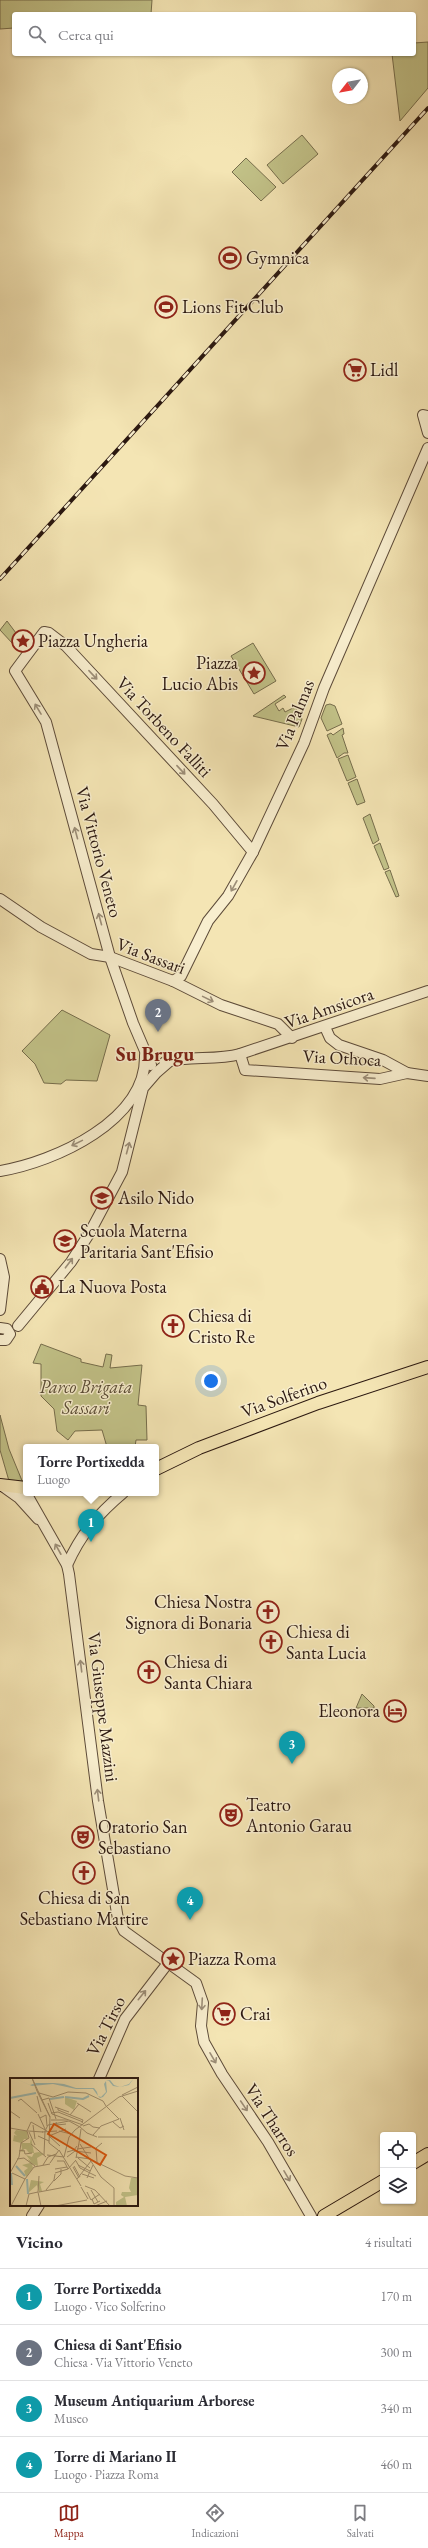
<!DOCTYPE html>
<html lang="it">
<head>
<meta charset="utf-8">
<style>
  :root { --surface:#fff; --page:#f7f7f7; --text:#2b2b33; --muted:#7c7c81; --line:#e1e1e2; --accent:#8f2418 }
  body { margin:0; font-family:"EB Garamond",serif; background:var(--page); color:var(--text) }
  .controls { position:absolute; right:12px; bottom:12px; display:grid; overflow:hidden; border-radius:4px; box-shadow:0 1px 3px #0004 }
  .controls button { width:36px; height:36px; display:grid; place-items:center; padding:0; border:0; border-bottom:1px solid var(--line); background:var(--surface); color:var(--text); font:20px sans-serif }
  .compass { position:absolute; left:332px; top:68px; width:36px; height:36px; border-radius:50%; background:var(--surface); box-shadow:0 1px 3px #0004; rotate:239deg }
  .you { position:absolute; left:211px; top:1381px; width:14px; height:14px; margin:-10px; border:3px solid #fff; border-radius:50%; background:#1a73e8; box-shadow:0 0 0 6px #1a73e833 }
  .badge { display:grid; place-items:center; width:26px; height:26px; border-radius:50%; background:var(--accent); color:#fff; font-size:13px; font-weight:700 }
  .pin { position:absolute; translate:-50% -33px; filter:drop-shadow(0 1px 2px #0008) }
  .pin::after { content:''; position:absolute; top:21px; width:14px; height:12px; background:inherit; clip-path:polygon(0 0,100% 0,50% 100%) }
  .popup { position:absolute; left:23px; top:1444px; width:136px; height:52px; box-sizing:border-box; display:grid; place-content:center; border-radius:4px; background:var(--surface); filter:drop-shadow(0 1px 3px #0005); font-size:13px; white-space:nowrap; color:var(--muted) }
  .popup b { font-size:15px; color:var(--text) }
  .popup::after { content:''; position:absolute; left:50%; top:100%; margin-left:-8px; border:8px solid transparent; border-top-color:var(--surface) }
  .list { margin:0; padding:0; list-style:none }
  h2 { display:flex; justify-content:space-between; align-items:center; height:52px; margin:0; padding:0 16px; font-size:17px }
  h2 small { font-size:13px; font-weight:400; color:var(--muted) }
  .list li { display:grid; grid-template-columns:26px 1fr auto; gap:12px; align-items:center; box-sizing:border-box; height:56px; padding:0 16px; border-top:1px solid var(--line) }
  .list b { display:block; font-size:15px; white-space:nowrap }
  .list p { margin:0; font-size:13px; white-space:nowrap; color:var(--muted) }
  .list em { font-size:13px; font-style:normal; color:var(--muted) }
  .icon { flex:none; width:22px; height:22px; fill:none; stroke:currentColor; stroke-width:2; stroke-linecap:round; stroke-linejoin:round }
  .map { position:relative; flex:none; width:428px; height:2216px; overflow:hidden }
  .search { position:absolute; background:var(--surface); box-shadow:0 1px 3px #0004; left:12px; right:12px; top:12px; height:44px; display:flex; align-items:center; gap:10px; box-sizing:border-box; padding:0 14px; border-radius:4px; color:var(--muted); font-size:15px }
  .sheet { height:276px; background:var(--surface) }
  nav { display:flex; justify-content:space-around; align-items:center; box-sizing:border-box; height:56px; border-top:1px solid var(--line); background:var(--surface); font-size:11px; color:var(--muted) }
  nav a { display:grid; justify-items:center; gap:2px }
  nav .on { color:var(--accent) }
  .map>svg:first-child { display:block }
  .green { fill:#c2c288; stroke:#766d4c }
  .water { fill:#9ebdb5; stroke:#707b73 }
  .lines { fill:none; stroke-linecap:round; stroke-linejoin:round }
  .minor-casing { stroke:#5d4b39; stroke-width:12 }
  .major-casing { stroke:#2b1810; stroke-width:14 }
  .minor { stroke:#f8eece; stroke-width:10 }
  .major { stroke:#f4e5b4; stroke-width:12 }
  .rail-casing { stroke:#2b1810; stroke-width:4 }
  .rail { stroke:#f8eece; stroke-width:2.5; stroke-dasharray:8; stroke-linecap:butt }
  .oneway { stroke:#9c8e78 }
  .labels { text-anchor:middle; stroke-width:3; stroke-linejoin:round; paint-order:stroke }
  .poi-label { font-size:18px; fill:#2b1810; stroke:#f8eece; text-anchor:start }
  .street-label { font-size:18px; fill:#2b1810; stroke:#f8eece }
  .park-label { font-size:18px; font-style:italic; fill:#584b34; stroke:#f8eece }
  .quarter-label { font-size:20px; font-weight:bold; fill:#7a1f14; stroke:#f8eece }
  .inset-river { fill:none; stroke:#9ebdb5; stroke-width:2 }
  .inset-road { fill:none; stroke:#a49372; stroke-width:1 }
  .view { fill:#df560c; fill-opacity:0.15; stroke:#df560c; stroke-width:2 }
  .inset-edge { fill:none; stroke:#2b1810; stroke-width:2 }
</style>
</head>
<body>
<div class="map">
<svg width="428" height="2216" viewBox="0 0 428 2216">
  <rect width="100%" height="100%" fill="#f4e5b4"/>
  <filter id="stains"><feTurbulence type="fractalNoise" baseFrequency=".005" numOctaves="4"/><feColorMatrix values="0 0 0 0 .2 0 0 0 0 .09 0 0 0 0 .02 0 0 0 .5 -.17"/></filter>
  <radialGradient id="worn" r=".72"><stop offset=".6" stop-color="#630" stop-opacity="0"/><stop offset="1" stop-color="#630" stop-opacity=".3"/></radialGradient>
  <g class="green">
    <path d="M0 0H152L151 14H14V28L0 29Z"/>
    <path d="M428 42V88L400 121 392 54H414V43Z"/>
    <path d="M302 135 318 154 283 184 267 165Z"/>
    <path d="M246 158 276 187 261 201 232 172Z"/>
    <path d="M7 621 19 637 13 644 0 630Z"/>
    <path d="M253 643 276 681 254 694 231 656Z"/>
    <path d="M284 695 286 697 275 704 279 711 283 708 285 712 295 707 302 719 299 727 253 716Z"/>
    <path d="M330 704 335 706 342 724 327 731 321 718 326 705Z"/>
    <path d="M343 728 344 734 342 735 348 753H344L337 758 327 735 331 733 333 735Z"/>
    <path d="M348 755 356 777 347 781 338 759Z"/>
    <path d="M357 779 365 802 357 805 348 783Z"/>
    <path d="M370 814 379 840 373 844 363 818Z"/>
    <path d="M380 843 389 868 384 870 374 846Z"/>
    <path d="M390 870 399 896 396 897 385 872Z"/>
    <path d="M62 1010 110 1035 97 1081 66 1080 61 1084 44 1083 35 1064 22 1051Z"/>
    <path d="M41 1344 81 1359V1362L103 1367 106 1354 112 1355 110 1368 142 1365 138 1405 146 1406 147 1440H136L135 1447H107L102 1430 75 1431 68 1440 57 1431 54 1409 41 1396V1364L33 1363Z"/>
    <path d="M0 1415 9 1449 23 1483 9 1481 0 1450Z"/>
    <path d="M362 1694 374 1706V1708H356Z"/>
  </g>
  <path class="water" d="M172 1948 178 1956 177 1960 174 1961 164 1954 167 1949Z"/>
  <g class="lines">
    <g class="minor-casing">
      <g id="minor">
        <path d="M427 416 423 415 428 433"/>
        <path d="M0 899 41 927 91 954 110 957 173 981 221 1005 278 1024 292 1038"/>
        <path d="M173 981 181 976 208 921 228 896 253 852 304 743 324 688 428 448"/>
        <path d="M325 1027 330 1038 339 1045 383 1060 407 1073"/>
        <path d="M240 1054 245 1070 380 1079 407 1073 428 1076"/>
        <path d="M165 1062C190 1055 215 1061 240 1054L428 991"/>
        <path d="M151 1065 133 1023 110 957 46 722 15 671 44 632 49 633 66 646 213 804 253 852"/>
        <path d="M0 1171C55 1162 147 1120 145 1055"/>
        <path d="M0 1259 4 1277 0 1310"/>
        <path d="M18 1326 71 1262 89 1234 122 1172 143 1088 156 1073 171 1060"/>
        <path d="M0 1328 7 1329 10 1334 6 1340H0"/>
        <path d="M1 1485 19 1498 38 1519"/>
        <path d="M26 1493 67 1565 69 1574 98 1801 118 1919 124 1931 196 1983 203 2003 201 2026 204 2042 222 2074 268 2142 311 2216"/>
        <path d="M67 1565C81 1534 97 1515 123 1493"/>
        <path d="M99 2079 125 2019 168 1963"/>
        <path d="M32 2216 39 2205"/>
      </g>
    </g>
    <g class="major-casing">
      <g id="major">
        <path d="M156 1469 199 1448 318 1403 428 1367"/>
        <path d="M0 1485 26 1488"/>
        <path d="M413 2163 428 2154"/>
        <path d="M324 2216 383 2181"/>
      </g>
    </g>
    <use href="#minor" class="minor"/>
    <use href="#major" class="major"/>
    <g class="rail-casing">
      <path id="rail" d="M0 579 428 108"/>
    </g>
    <use href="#rail" class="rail"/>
  </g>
  <defs><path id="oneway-shaft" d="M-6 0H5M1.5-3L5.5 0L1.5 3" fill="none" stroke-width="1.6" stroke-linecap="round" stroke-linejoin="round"/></defs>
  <g class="oneway">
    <use href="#oneway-shaft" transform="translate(93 675) rotate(47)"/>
    <use href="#oneway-shaft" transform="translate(38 709) rotate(-121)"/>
    <use href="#oneway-shaft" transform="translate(181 770) rotate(47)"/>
    <use href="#oneway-shaft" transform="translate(76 833) rotate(-105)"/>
    <use href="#oneway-shaft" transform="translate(234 886) rotate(119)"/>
    <use href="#oneway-shaft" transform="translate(100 919) rotate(-105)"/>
    <use href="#oneway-shaft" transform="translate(208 999) rotate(26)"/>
    <use href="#oneway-shaft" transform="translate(369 1078) rotate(-176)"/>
    <use href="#oneway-shaft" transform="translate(77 1143) rotate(154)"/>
    <use href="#oneway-shaft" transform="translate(128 1148) rotate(-75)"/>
    <use href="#oneway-shaft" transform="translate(69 1263) rotate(-53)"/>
    <use href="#oneway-shaft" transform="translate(58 1549) rotate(-119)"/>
    <use href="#oneway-shaft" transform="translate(81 1666) rotate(-97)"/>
    <use href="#oneway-shaft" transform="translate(98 1795) rotate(-97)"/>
    <use href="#oneway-shaft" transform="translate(142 1995) rotate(-51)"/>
    <use href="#oneway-shaft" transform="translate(202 2004) rotate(93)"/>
    <use href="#oneway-shaft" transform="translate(213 2058) rotate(60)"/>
    <use href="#oneway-shaft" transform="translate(244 2106) rotate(56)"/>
    <use href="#oneway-shaft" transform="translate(287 2176) rotate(60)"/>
  </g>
  <defs>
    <g id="stadium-ring" transform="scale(1.15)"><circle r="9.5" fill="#f8eece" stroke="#8f2418" stroke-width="1.5"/><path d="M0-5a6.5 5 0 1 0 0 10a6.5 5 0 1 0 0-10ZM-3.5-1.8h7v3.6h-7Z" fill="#8f2418"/></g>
    <g id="supermarket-ring" transform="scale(1.15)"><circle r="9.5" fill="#f8eece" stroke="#8f2418" stroke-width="1.5"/><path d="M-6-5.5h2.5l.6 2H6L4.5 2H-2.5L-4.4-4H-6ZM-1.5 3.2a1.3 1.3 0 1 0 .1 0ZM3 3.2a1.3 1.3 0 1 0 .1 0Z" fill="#8f2418"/></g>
    <g id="sight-ring" transform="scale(1.15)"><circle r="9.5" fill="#f8eece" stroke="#8f2418" stroke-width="1.5"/><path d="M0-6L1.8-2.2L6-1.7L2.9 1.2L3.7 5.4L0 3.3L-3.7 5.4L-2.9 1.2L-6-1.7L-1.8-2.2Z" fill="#8f2418"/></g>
    <g id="school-ring" transform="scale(1.15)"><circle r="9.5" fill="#f8eece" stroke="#8f2418" stroke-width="1.5"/><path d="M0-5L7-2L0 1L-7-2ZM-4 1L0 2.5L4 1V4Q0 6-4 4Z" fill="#8f2418"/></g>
    <g id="civic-ring" transform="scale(1.15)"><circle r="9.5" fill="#f8eece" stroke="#8f2418" stroke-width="1.5"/><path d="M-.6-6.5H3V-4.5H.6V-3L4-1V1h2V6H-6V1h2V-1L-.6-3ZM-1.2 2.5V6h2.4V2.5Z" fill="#8f2418"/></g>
    <g id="church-ring" transform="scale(1.15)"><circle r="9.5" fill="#f8eece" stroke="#8f2418" stroke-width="1.5"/><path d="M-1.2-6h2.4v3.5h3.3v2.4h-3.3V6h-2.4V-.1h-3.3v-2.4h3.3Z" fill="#8f2418"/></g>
    <g id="hotel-ring" transform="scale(1.15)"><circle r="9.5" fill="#f8eece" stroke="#8f2418" stroke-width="1.5"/><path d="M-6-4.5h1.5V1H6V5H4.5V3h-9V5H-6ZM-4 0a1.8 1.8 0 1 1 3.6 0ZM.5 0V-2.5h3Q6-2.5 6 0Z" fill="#8f2418"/></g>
    <g id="theatre-ring" transform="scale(1.15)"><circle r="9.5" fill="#f8eece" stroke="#8f2418" stroke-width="1.5"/><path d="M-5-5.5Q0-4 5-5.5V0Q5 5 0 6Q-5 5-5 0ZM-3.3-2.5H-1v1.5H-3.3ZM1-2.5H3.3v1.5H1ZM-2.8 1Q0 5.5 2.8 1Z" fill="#8f2418"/></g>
  </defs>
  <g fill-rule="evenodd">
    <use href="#stadium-ring" x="230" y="258"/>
    <use href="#stadium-ring" x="166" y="307"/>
    <use href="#supermarket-ring" x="355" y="370"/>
    <use href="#sight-ring" x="23" y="641"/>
    <use href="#sight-ring" x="254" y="673"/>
    <use href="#school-ring" x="102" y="1198"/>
    <use href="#school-ring" x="65" y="1241"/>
    <use href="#civic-ring" x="42" y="1287"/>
    <use href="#church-ring" x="173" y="1326"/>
    <use href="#church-ring" x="268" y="1612"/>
    <use href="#church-ring" x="271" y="1642"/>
    <use href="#church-ring" x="149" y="1672"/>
    <use href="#hotel-ring" x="395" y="1711"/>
    <use href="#theatre-ring" x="231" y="1815"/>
    <use href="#theatre-ring" x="83" y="1837"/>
    <use href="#church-ring" x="84" y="1873"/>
    <use href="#sight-ring" x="173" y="1959"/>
    <use href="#supermarket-ring" x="224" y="2014"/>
  </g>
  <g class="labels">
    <g class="poi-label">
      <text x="246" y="264">Gymnica</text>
      <text x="182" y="313">Lions Fit Club</text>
      <text x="370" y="376">Lidl</text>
      <text x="38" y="647">Piazza Ungheria</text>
      <text x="238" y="669" text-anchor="end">Piazza<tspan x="238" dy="21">Lucio Abis</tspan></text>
      <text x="118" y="1204">Asilo Nido</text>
      <text x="80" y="1237">Scuola Materna<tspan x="80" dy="21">Paritaria Sant'Efisio</tspan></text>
      <text x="58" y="1293">La Nuova Posta</text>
      <text x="188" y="1322">Chiesa di<tspan x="188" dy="21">Cristo Re</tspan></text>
      <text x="252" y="1608" text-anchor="end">Chiesa Nostra<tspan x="252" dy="21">Signora di Bonaria</tspan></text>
      <text x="286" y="1638">Chiesa di<tspan x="286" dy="21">Santa Lucia</tspan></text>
      <text x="164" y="1668">Chiesa di<tspan x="164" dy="21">Santa Chiara</tspan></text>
      <text x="380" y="1717" text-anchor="end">Eleonora</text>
      <text x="246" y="1811">Teatro<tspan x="246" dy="21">Antonio Garau</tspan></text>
      <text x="98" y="1833">Oratorio San<tspan x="98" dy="21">Sebastiano</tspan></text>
      <text x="84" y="1904" text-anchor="middle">Chiesa di San<tspan x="84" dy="21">Sebastiano Martire</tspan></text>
      <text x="188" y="1965">Piazza Roma</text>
      <text x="240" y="2020">Crai</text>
    </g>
    <g class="street-label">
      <text transform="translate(295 715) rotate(-68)" y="6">Via Palmas</text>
      <text transform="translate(164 727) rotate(47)" y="6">Via Torbeno Falliti</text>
      <text transform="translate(99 852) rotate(75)" y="6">Via Vittorio Veneto</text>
      <text transform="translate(151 956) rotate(21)" y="6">Via Sassari</text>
      <text transform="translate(329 1008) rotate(-19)" y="6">Via Amsicora</text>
      <text transform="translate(342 1058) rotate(3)" y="6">Via Othoca</text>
      <text transform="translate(284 1397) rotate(-20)" y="6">Via Solferino</text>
      <text transform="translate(103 1707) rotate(83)" y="6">Via Giuseppe Mazzini</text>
      <text transform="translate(106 2026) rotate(-63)" y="6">Via Tirso</text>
      <text transform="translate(272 2120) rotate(57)" y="6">Via Tharros</text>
    </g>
    <g class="park-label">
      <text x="86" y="1393">Parco Brigata<tspan x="86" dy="21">Sassari</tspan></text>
    </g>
    <g class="quarter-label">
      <text x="155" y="1061">Su Brugu</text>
    </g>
  </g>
  <g transform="translate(10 2078)">
    <rect width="128" height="128" fill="#f4e5b4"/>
    <path d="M55 19 67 23 64 32 55 26ZM6 52 17 53 18 61H14L12 65H20L21 59 24 75 29 74 34 76 27 80 28 88 22 86 23 90 16 99 14 93 18 90 12 87 20 85 18 81 21 83 16 77 22 79 24 75H19L16 71H13L14 74 9 73 12 71 11 65 3 63 4 57 7 58 4 55ZM121 100H128V117L115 119 117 128H106V124L114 119 111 117 112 114H121L119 110ZM21 102 34 104 30 106 32 113 29 114 27 107 18 115Z" fill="#c2c288"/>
    <path d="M4 0 20 7 26 5H44L54 6 66 10H84L87 14 88 18 91 19 96 14 94 6 96 3 100 2 104 7 110 9 119 6 124 0 119 7 110 9 103 8 99 3H96L97 14 93 19 90 20 88 18 83 11H66L43 6 22 8Z" fill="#9ebdb5"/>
    <path class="inset-river" d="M55 19 73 21 79 18M0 20 26 15M40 21 54 19M6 88 15 98M1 95 2 107M17 101 18 116"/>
    <path class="inset-road" d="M22 0 27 13 40 39 22 0M29 15 43 19 58 14 76 15 93 23 96 28M112 17 128 9M27 18 31 34M112 18 128 34M32 22 39 20 46 41M8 23 11 21 27 35M38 25 42 36 73 47M67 25 81 34M45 29 59 34M48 30V32L73 42 72 45M0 33 10 40M41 35 48 34 73 44M28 36 35 51M60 37 69 26M40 39 39 65 48 72M30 40 36 37 37 48M110 40 114 52M41 42H58M21 44 37 53M46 44 47 47 56 46M103 44 110 50 114 48M23 47 25 61M73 48 79 46 83 49 90 50M70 49 77 55 87 59M0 50 17 53M18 53 33 54M49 53 61 56M19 54 25 67M32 54 47 53M83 57 91 48 109 41 96 28M28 58 39 63M39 58 56 51M39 58 50 68M88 59H128M19 60 17 53 21 44M69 65 71 51M21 66 36 79M70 66 91 99 104 110V127M67 71 81 69M49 72 71 108M9 73 14 72 15 76 22 75M57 74 64 72 67 68M34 77 35 53 38 47 59 43 70 49M37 77 54 79M54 79 59 59 65 52 109 19 128 13M57 79 65 73 81 75M66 79 80 81 115 98 128 100M66 80 69 65M68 80 80 90M7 81 14 80 25 88M47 83H54L58 91M66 83 70 90 86 98M87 84 86 70 92 65M40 85 49 72M33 87 38 79 46 76M68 87 80 93M64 88 70 99M63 89 69 100M45 91 57 89M0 95 9 79 11 65 19 60M2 95 15 101 24 89 40 86M45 95 58 91 66 82M72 96 84 100M77 100 83 87M67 101 81 83M44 103 51 96V91M75 108 85 112 100 128M71 109 78 121M36 112 44 102 45 96M81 112 88 124M28 114 29 98M28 114 31 128M29 114 61 108M77 114 81 122 90 116M82 121 84 126 90 123M1 128 15 101M16 128 19 116 28 114M45 128 77 122M85 128 97 123"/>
    <path class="view" d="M44 46 96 77 90 87 38 56Z"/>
    <rect width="128" height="128" class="inset-edge"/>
  </g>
  <rect width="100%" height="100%" filter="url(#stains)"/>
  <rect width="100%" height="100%" fill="url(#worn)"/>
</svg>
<div class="controls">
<button><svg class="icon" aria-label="locate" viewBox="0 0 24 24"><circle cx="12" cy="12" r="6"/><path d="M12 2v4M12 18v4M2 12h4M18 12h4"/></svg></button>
<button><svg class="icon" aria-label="layers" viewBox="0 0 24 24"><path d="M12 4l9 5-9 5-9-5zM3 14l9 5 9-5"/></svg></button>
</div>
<svg class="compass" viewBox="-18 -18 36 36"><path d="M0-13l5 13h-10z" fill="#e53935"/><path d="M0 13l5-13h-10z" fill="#7c7c81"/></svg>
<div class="you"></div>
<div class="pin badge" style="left:91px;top:1542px;background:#0f9aa8">1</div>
<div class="popup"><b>Torre Portixedda</b>Luogo</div>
<div class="pin badge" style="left:158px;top:1032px;background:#6b7280">2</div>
<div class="pin badge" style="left:292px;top:1764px;background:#0f9aa8">3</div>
<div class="pin badge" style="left:190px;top:1920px;background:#0f9aa8">4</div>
<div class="search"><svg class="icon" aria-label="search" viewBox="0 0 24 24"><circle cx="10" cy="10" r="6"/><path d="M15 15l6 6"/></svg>Cerca qui</div>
</div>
<section class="sheet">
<h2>Vicino<small>4 risultati</small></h2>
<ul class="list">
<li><span class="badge" style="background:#0f9aa8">1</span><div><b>Torre Portixedda</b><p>Luogo · Vico Solferino</p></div><em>170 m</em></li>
<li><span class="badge" style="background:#6b7280">2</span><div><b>Chiesa di Sant'Efisio</b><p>Chiesa · Via Vittorio Veneto</p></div><em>300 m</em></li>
<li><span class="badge" style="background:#0f9aa8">3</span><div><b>Museum Antiquarium Arborese</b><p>Museo</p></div><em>340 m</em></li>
<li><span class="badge" style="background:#0f9aa8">4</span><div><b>Torre di Mariano II</b><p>Luogo · Piazza Roma</p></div><em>460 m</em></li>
</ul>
</section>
<nav>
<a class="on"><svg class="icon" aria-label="map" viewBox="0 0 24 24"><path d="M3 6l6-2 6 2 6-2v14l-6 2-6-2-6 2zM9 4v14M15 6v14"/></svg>Mappa</a>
<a><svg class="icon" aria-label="directions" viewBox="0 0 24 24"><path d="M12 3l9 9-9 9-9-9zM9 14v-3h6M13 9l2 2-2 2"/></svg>Indicazioni</a>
<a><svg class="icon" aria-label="saved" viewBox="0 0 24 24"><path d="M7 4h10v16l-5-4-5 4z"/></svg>Salvati</a>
</nav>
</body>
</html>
